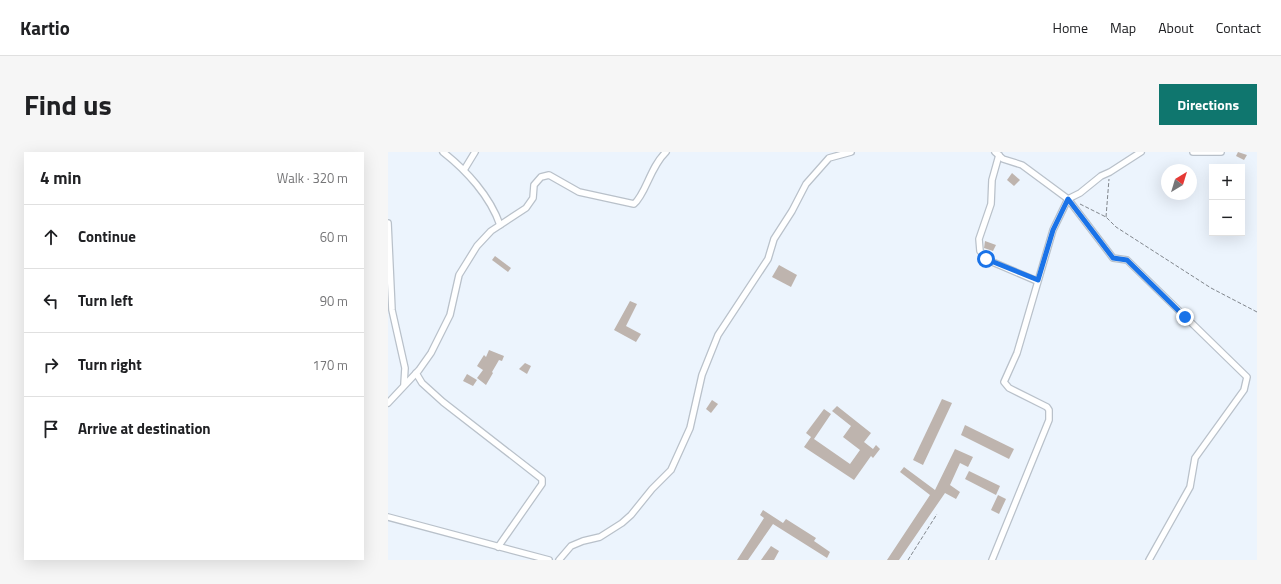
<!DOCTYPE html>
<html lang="en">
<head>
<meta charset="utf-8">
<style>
  :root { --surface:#fff; --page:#f6f6f6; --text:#202124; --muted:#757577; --line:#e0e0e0; --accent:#0f766e }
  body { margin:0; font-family:"Titillium Web",sans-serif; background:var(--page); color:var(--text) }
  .controls { position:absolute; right:12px; top:12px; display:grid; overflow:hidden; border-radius:0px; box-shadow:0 4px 16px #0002 }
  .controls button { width:36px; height:36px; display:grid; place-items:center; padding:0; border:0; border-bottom:1px solid var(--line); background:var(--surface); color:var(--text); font:20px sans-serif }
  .compass { position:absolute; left:773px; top:12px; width:36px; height:36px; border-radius:50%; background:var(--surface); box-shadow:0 4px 16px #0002; rotate:38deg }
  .stop { position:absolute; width:12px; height:12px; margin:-9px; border:3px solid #1a73e8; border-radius:50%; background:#fff }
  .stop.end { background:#1a73e8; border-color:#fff; box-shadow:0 1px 4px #0008 }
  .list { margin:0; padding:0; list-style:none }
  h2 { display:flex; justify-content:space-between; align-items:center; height:52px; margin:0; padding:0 16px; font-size:17px }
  h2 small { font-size:13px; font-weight:400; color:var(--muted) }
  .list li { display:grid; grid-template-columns:26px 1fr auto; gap:12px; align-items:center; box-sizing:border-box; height:64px; padding:0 16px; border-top:1px solid var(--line) }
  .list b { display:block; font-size:15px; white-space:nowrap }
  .list em { font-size:13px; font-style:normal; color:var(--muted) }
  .icon { flex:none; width:22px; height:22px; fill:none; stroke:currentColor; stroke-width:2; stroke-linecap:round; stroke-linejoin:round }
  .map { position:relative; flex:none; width:869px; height:408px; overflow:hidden; border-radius:0px }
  header { display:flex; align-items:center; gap:24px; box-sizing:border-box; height:56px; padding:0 20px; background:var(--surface); border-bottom:1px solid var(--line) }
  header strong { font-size:19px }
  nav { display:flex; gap:22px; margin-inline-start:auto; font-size:14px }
  .intro { display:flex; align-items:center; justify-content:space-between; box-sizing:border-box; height:96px; padding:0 24px }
  h1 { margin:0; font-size:28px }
  .button { padding:10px 18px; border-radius:0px; background:var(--accent); color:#fff; font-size:14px; font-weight:700 }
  main { display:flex; gap:24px; padding:0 24px }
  aside { flex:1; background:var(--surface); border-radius:0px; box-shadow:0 4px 16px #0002 }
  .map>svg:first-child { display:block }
  .building { fill:#beb4ae }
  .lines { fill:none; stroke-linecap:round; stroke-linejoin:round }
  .minor-casing { stroke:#b9c1ca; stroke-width:8 }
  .path { stroke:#81868c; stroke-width:1; stroke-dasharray:4 2; stroke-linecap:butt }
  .minor { stroke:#fff; stroke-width:5.5 }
  .route { stroke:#1a73e8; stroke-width:5 }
</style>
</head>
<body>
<header>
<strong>Kartio</strong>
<nav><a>Home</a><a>Map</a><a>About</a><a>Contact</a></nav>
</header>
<div class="intro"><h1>Find us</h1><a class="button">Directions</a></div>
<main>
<aside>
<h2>4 min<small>Walk · 320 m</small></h2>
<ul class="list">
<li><svg class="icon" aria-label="ahead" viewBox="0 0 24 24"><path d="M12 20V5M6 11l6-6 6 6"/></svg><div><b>Continue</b></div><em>60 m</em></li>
<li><svg class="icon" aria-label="left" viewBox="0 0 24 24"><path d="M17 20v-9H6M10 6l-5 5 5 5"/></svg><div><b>Turn left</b></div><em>90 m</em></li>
<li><svg class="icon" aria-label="right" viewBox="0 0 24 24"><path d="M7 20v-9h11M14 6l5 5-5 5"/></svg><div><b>Turn right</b></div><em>170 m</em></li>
<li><svg class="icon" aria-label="arrive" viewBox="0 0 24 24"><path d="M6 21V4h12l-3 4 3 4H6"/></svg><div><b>Arrive at destination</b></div></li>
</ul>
</aside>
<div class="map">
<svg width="869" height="408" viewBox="0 0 869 408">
  <rect width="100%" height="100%" fill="#ecf4fd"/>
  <g class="building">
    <path d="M850 0 859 3 856 8 848 4Z"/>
    <path d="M624 21 632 28 626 34 619 28Z"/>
    <path d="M597 89 608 93 605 99 596 96Z"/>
    <path d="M107 104 123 116 120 120 104 108Z"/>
    <path d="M391 113 409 123 403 135 384 125Z"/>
    <path d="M242 149 249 152 238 174 253 182 248 190 226 178Z"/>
    <path d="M101 198 116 204 114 209 111 208 104 220 105 221 98 233 89 226 95 218 89 214 96 203 98 205Z"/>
    <path d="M137 211 143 214 139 222 131 217Z"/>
    <path d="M79 222 89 228 85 234 75 229Z"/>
    <path d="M554 247 564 251 535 313 525 308Z"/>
    <path d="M324 248 330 252 323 261 318 257Z"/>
    <path d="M449 254 483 281 476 290 485 297 488 293 492 297 485 306 483 304 466 328 416 295 423 285 418 281 436 257 443 262 426 287 462 312 472 298 455 285 463 274 444 259Z"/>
    <path d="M577 273 626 297 621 307 573 283Z"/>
    <path d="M567 297 585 305 580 315 572 311 562 333 572 340 568 347 557 341 511 408H499L542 343 512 320 516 315 547 338Z"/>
    <path d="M581 319 612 334 608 343 577 327Z"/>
    <path d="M610 343 618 347 611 362 603 358Z"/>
    <path d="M375 358 395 371 398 367 428 386 426 389 442 400 439 406 385 372 360 408H349L376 366 372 363Z"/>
    <path d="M383 394 391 399 386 408H373Z"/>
  </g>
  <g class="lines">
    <g class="minor-casing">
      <g id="minor">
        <path d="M55 0C78 18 102 44 112 73"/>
        <path d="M607 0 615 7 634 13 680 47 725 106 739 108 859 225 856 238 807 306 802 335 761 408"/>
        <path d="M805 0H833"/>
        <path d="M611 3 604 28 603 52 591 87 592 99 602 109 649 129"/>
        <path d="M76 18 87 0"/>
        <path d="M0 71 4 158 17 216 16 232"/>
        <path d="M28 221 34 231 55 250 154 327V332L110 395"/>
        <path d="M0 251 31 218 43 201 62 163 71 123 89 94 103 79 138 56 145 46 146 33 153 25 161 23 191 40 246 52C258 42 262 15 278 0"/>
        <path d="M0 365 161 408"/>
        <path d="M171 408 183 394 195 389 212 385 234 371 243 363 264 337 283 318 302 276 314 223 330 183 380 107 386 87 404 59 418 32 441 6 463 0"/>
        <path d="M604 408 661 268V258L659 255 621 236 616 230 629 201 665 78 680 47 692 41 713 24 722 20 753 0"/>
      </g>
    </g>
    <g class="path">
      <path d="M692 52 718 65 728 75 823 136 869 160"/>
      <path d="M718 65 721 27"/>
      <path d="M520 408 549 362"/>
    </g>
    <use href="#minor" class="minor"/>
  </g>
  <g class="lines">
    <path class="route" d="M598 107 650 128 665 78 680 47 725 106 739 108 797 165"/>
  </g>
</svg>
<div class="controls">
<button>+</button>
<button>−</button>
</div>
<svg class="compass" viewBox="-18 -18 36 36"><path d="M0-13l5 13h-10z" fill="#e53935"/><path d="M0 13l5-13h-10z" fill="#757577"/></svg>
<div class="stop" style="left:598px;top:107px"></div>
<div class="stop end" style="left:797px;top:165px"></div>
</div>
</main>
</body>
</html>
